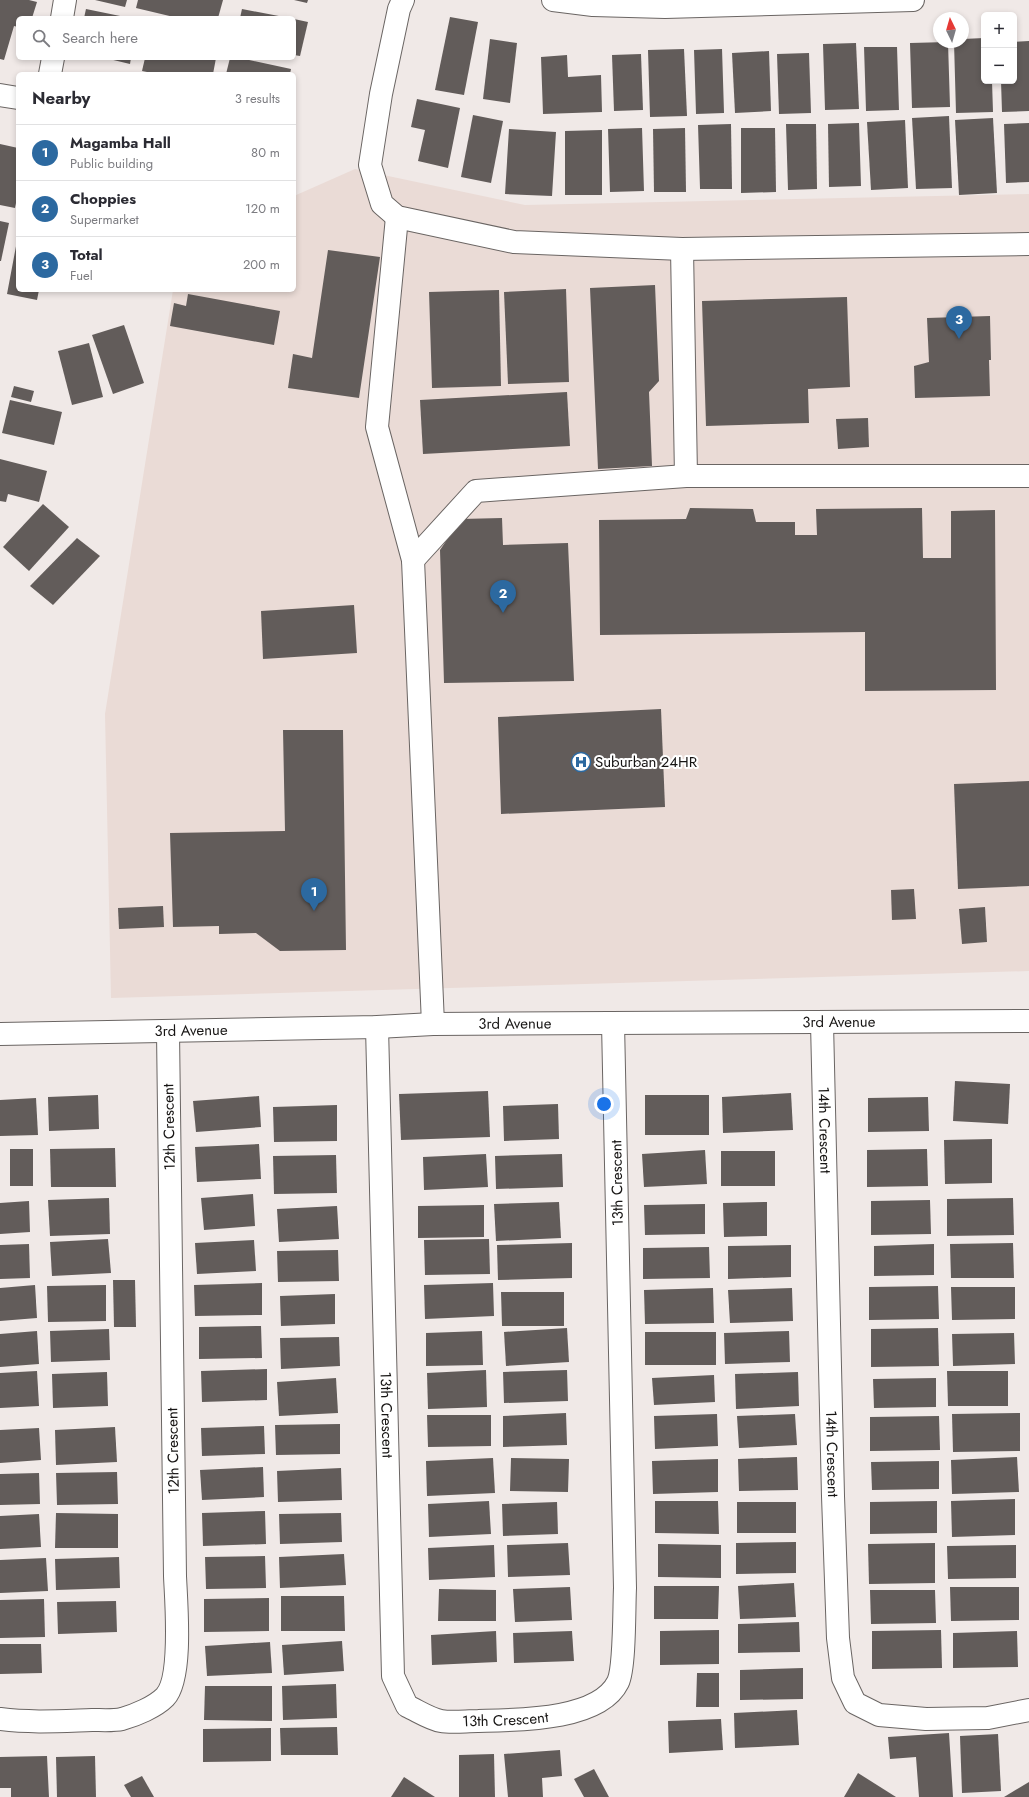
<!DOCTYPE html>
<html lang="en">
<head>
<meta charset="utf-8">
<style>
  :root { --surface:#fff; --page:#f7f7f7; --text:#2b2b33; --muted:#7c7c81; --line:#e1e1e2; --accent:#2c69a0 }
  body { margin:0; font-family:Jost,sans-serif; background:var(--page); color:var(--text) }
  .controls { position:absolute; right:12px; top:12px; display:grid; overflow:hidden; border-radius:6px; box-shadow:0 2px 6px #0003 }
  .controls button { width:36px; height:36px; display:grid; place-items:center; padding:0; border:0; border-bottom:1px solid var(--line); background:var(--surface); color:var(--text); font:20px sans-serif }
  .compass { position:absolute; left:933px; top:12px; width:36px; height:36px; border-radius:50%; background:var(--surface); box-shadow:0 2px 6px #0003; rotate:355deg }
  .you { position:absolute; left:604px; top:1104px; width:14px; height:14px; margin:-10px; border:3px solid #fff; border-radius:50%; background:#1a73e8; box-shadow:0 0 0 6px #1a73e833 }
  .badge { display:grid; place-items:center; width:26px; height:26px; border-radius:50%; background:var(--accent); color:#fff; font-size:13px; font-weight:700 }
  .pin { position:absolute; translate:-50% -33px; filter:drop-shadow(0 1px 2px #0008) }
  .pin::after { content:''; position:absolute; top:21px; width:14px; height:12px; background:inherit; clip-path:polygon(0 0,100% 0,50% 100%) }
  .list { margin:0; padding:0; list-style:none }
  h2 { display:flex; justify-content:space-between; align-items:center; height:52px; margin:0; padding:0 16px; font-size:17px }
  h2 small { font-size:13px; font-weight:400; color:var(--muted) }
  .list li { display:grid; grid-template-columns:26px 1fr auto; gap:12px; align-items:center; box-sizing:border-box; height:56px; padding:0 16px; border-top:1px solid var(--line) }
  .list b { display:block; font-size:15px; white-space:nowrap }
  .list p { margin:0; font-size:13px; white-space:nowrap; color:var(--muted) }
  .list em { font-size:13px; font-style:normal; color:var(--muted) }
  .icon { flex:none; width:22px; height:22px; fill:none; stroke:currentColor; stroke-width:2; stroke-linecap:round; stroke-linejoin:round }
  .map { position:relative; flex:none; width:1029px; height:1797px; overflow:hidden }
  .search { position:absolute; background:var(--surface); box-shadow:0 2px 6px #0003; left:16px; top:16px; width:280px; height:44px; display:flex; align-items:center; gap:10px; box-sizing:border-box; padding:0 14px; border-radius:6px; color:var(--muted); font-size:15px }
  .panel { position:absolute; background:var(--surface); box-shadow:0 2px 6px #0003; left:16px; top:72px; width:280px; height:220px; border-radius:6px }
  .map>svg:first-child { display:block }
  .built { fill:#eadbd6 }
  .building { fill:#625c5a }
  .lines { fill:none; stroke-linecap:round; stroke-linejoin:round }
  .minor-casing { stroke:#6a6563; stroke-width:24 }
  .minor { stroke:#fff; stroke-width:22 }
  .labels { text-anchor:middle; stroke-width:4; stroke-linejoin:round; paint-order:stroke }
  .poi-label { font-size:15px; fill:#171514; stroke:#fff; text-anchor:start }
  .street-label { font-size:15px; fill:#171514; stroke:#fff }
</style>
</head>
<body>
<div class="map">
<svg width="1029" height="1797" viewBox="0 0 1029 1797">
  <rect width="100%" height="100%" fill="#f0e9e7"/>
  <path class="built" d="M355 169 525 205 1029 194V971L111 998 105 714 173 290H294V196Z"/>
  <g class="building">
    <path d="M0 0H29L37 2 32 18H18V27L14 26 4 60 0 59Z"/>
    <path d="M95 0H127L125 7Z"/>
    <path d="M138 0H223L218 18H178L136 8Z"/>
    <path d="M294 0H308L307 3Z"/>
    <path d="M86 9 125 17V18H84Z"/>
    <path d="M242 9 284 17V18H240Z"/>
    <path d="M450 17 478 22 464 95 435 90Z"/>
    <path d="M294 19 308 22 300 56 294 55Z"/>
    <path d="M984 38V81H992L993 112 956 113 954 42H963V39Z"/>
    <path d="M490 39 517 43 510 103 483 99Z"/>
    <path d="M1029 41V111L1002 112 1001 81H1014V42Z"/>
    <path d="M948 42 950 107 912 108 910 43Z"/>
    <path d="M856 43 859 109 825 110 823 44Z"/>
    <path d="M864 47H897L899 110 866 111Z"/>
    <path d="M684 49 687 116 650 117 648 50Z"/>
    <path d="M722 49 724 113 696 114 694 50Z"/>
    <path d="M769 51 771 111 735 113 732 53Z"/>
    <path d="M809 53 811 113 779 114 777 54Z"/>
    <path d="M641 54 643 110 614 111 612 55Z"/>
    <path d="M567 55 568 77 601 75 602 112 543 114 541 57Z"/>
    <path d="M105 58H131L130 64Z"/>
    <path d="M145 58H216L213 74H157L142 71Z"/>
    <path d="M230 58H240L291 69 290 74H226Z"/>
    <path d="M417 99 460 108 448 168 418 161 425 130 411 127Z"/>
    <path d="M473 115 503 121 491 183 461 177Z"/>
    <path d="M949 116 952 188 916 189 912 118Z"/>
    <path d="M993 118 997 193 959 195 955 120Z"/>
    <path d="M905 120 908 188 871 190 867 122Z"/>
    <path d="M859 123 861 186 829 187 828 124Z"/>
    <path d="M1029 123V182L1006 183 1004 124Z"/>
    <path d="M731 124 732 189H700L698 125Z"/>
    <path d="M786 124H816L817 189 788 190Z"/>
    <path d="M642 128 644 191 610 192 608 129Z"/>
    <path d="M685 128 686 192H654L653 129Z"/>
    <path d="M741 128H775L776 192 741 193Z"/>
    <path d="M509 129 556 132 552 196 505 194Z"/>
    <path d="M602 130V195H565V131Z"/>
    <path d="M0 144 18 148V193L15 208 0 205Z"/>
    <path d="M0 221 9 223 1 261H0Z"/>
    <path d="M17 241 18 290H39L37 300 7 294Z"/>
    <path d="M328 250 380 257 359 398 288 388 293 354 312 358Z"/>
    <path d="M655 285 659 381 649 392 652 466 598 469 590 288Z"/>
    <path d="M566 289 569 382 508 384 504 292Z"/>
    <path d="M499 290 501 386 432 388 429 292Z"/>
    <path d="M188 294 280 311 274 345 170 326 174 303 186 306Z"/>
    <path d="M847 297 850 387 808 389 809 423 706 426 702 301Z"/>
    <path d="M990 316 991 360H989L990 396 915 398 914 366 929 362 927 318Z"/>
    <path d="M124 325 144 383 113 394 92 335Z"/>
    <path d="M89 343 103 397 72 405 58 351Z"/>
    <path d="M14 386 34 391 31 402 11 397Z"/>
    <path d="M567 392 570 446 423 454 420 400Z"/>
    <path d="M10 400 62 412 54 445 2 433Z"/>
    <path d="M868 418 869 447 838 449 836 419Z"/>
    <path d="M0 459 47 471 39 502 8 494 6 502 0 501Z"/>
    <path d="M43 504 69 527 29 571 3 547Z"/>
    <path d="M690 508 753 509 756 522H795V535H817L816 509 922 508 923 558H951V511L995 510 996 690 865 691V632L600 635 599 520 686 519Z"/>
    <path d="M502 518 503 545 568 543 574 681 444 683 440 550 461 519Z"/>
    <path d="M77 538 100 556 53 605 30 586Z"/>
    <path d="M354 605 357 653 263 659 261 611Z"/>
    <path d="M661 709 665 807 501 814 498 717Z"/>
    <path d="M283 730H343L346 950 280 951 256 933 219 934V926L173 927 170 833 285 831Z"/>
    <path d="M1029 781V886L958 889 954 784Z"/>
    <path d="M914 889 916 919 892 920 891 890Z"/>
    <path d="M163 906 164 927 119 929 118 908Z"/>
    <path d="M985 907 987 942 962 944 959 909Z"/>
    <path d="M955 1081 1010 1084 1008 1124 953 1121Z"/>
    <path d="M488 1091 490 1137 401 1140 399 1094Z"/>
    <path d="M791 1093 793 1130 723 1133 722 1097Z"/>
    <path d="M98 1095 99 1129 49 1131 48 1097Z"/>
    <rect x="645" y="1095" width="64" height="40"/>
    <path d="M259 1096 261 1127 196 1132 193 1101Z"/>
    <path d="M928 1097 929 1131 868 1132V1098Z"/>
    <path d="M36 1098 38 1135 0 1136V1100Z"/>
    <path d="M558 1104 559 1139 504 1141 503 1106Z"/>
    <path d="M337 1105V1141L274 1142 273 1107Z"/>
    <path d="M992 1139V1183L945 1184 944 1140Z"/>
    <path d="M259 1144 261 1179 197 1182 195 1147Z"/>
    <path d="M115 1148 116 1187H51L50 1149Z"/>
    <rect x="10" y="1149" width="23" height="37"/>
    <path d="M927 1149 928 1186 867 1187V1150Z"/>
    <path d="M705 1150 707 1184 644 1187 642 1154Z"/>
    <rect x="721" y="1151" width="54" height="35"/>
    <path d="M486 1154 488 1187 424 1190 423 1157Z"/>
    <path d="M562 1154 563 1187 496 1189 495 1156Z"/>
    <path d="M336 1155 337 1193 274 1194 273 1156Z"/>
    <path d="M253 1194 255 1226 204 1230 201 1198Z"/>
    <path d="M109 1198 110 1234 50 1236 48 1200Z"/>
    <path d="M1013 1198 1014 1235 947 1236V1199Z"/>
    <path d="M930 1200 931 1234 871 1235V1201Z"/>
    <path d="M29 1201 30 1232 0 1234V1203Z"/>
    <path d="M559 1202 561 1238 496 1241 494 1204Z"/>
    <path d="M767 1202V1236L724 1237 723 1203Z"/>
    <path d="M705 1204V1234L645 1235 644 1205Z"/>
    <path d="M484 1205V1237L418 1238V1206Z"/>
    <path d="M337 1206 339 1239 279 1242 277 1209Z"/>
    <path d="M108 1239 111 1273 52 1276 50 1242Z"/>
    <path d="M489 1239 490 1274 425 1275 424 1240Z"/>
    <path d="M254 1240 256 1271 197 1274 195 1243Z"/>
    <path d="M572 1243V1278L498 1280 497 1245Z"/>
    <path d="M1013 1243 1014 1278H951L950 1244Z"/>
    <path d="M29 1244 30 1278 0 1279V1245Z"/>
    <path d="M934 1244V1275L874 1276V1246Z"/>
    <path d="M791 1245V1277L728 1279V1246Z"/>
    <path d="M709 1247 710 1278 643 1279V1248Z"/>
    <path d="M338 1250 339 1281 278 1282 277 1251Z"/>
    <path d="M113 1280H135L136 1327H114Z"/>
    <path d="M262 1283V1315L195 1316 194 1285Z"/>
    <path d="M493 1283 494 1316 425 1319 424 1285Z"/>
    <path d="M35 1285 37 1318 0 1321V1288Z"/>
    <path d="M106 1285V1321L48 1322 47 1286Z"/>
    <path d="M938 1286 939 1319 869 1320V1287Z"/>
    <path d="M951 1287H1015V1319L952 1320Z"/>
    <path d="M713 1288 714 1323 645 1324 644 1290Z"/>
    <path d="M792 1288 793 1321 730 1323 728 1290Z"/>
    <path d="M501 1292H564V1326H502Z"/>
    <path d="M335 1294V1324L281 1326 280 1296Z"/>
    <path d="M261 1326 262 1358 199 1359V1327Z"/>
    <path d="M567 1328 569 1362 506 1366 504 1332Z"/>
    <path d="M938 1328 939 1366 871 1367V1329Z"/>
    <path d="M109 1329 110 1360 51 1362 50 1331Z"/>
    <path d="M37 1331 39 1364 0 1367V1334Z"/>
    <path d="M482 1331 483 1365 426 1366V1333Z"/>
    <path d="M789 1331 790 1362 725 1364 724 1333Z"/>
    <rect x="645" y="1332" width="71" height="33"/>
    <path d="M1014 1333 1015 1364 953 1366 952 1334Z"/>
    <path d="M339 1337 340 1366 281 1369 280 1338Z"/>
    <path d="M267 1369V1400L202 1402 201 1371Z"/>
    <path d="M486 1370 487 1407 428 1409 427 1373Z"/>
    <path d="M567 1370 568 1401 504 1403 503 1372Z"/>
    <path d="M37 1371 39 1406 0 1408V1373Z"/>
    <path d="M947 1371H1008V1406H948Z"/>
    <path d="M107 1372 108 1406 53 1408 52 1374Z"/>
    <path d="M798 1372 799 1406 736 1409 735 1374Z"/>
    <path d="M714 1375 715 1402 654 1405 652 1378Z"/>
    <path d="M336 1378 338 1413 279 1416 277 1382Z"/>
    <path d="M936 1378V1407L874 1408 873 1379Z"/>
    <path d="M566 1413 567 1445 503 1447V1416Z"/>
    <path d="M1020 1413V1451L953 1452 952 1414Z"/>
    <path d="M717 1414 718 1446 655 1449 654 1416Z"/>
    <path d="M795 1414 797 1445 739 1448 737 1416Z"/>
    <path d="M427 1415H491V1446L428 1447Z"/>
    <path d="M939 1416 940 1450 870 1451V1417Z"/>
    <path d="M340 1424V1454L276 1455 275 1425Z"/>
    <path d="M264 1426 265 1454 202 1456 201 1428Z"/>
    <path d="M115 1427 117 1462 56 1465 55 1430Z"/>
    <path d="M39 1428 41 1460 0 1463V1430Z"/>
    <path d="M797 1457 798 1490 739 1491 738 1459Z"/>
    <path d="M1017 1457 1019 1492 952 1494 951 1460Z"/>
    <path d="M493 1458 495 1493 427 1496 426 1461Z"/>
    <path d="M511 1458 569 1459 568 1492 510 1491Z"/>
    <path d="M718 1459V1492L653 1494 652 1461Z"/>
    <path d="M939 1461V1489L872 1490 871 1462Z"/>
    <path d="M263 1467 264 1497 202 1500 200 1470Z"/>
    <path d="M341 1468 342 1500 278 1502 277 1471Z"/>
    <path d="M117 1472 118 1504 57 1505 56 1473Z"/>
    <path d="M39 1473 40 1504 0 1505V1474Z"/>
    <path d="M1015 1499V1535L952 1537 951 1501Z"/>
    <path d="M489 1501 491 1534 429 1537 428 1504Z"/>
    <path d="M655 1501H718L719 1534 655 1533Z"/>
    <path d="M937 1501V1533L870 1534V1502Z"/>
    <path d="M557 1502 558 1534 503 1536 502 1504Z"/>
    <rect x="737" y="1502" width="59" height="31"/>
    <path d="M265 1511 266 1544 203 1546 202 1513Z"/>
    <path d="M56 1513 118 1514V1548H55Z"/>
    <path d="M341 1513 342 1542 280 1544 279 1514Z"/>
    <path d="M39 1514 41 1547 0 1549V1516Z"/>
    <path d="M796 1542V1573L736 1574V1543Z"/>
    <path d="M568 1543 570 1575 508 1577 507 1545Z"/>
    <path d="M935 1543V1583L869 1584 868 1544Z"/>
    <path d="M658 1544 721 1545V1578L658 1577Z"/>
    <path d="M494 1545 495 1577 429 1580 428 1548Z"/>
    <path d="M1016 1545V1578L948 1579 947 1546Z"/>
    <path d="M344 1554 346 1585 280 1588 279 1557Z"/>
    <path d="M265 1556 266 1588 206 1589 205 1557Z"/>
    <path d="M119 1557 120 1588 56 1590 55 1559Z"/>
    <path d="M46 1558 48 1591 0 1593V1560Z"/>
    <path d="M794 1583 796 1617 740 1619 738 1586Z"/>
    <path d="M654 1586H719L718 1619H654Z"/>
    <path d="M570 1587 572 1620 515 1622 513 1589Z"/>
    <path d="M950 1587H1019V1620L951 1621Z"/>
    <path d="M439 1589 496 1590V1621H438Z"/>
    <path d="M870 1590H935L936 1623 871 1624Z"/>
    <path d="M281 1596H344L345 1631H281Z"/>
    <path d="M269 1598V1631L204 1632V1599Z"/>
    <path d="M44 1599 45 1637 0 1638V1600Z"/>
    <path d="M116 1601 117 1632 58 1634 57 1602Z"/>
    <path d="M799 1622 800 1652 738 1653V1624Z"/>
    <path d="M719 1630V1664L660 1665V1631Z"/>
    <path d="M941 1630 942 1668 872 1669V1631Z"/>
    <path d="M496 1631 497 1662 432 1665 431 1635Z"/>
    <path d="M572 1631 574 1661 514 1663 513 1633Z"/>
    <path d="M1017 1631 1018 1667 953 1668V1633Z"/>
    <path d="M342 1641 344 1671 284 1675 282 1645Z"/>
    <path d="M270 1642 272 1673 207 1676 205 1646Z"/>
    <path d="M0 1644H41L42 1673 0 1674Z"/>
    <path d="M803 1668V1699L740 1700V1670Z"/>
    <path d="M697 1673H719V1707H696Z"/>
    <path d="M336 1684 337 1718 283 1720 282 1686Z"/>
    <path d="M205 1686H272V1721L204 1720Z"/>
    <path d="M797 1710 799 1745 735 1748 734 1713Z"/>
    <path d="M721 1719 723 1750 669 1753 668 1721Z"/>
    <path d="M337 1727 338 1755H281L280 1728Z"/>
    <path d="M271 1728V1761L203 1762V1729Z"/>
    <path d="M949 1733 953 1797H919L916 1757 890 1759 888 1737Z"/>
    <path d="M998 1734 1001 1791 962 1793 960 1736Z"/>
    <path d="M560 1750 562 1776 542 1778 543 1797H508L504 1754Z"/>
    <path d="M494 1754 495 1797H459V1755Z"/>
    <path d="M47 1756 49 1797H11V1788H0V1757Z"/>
    <path d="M95 1756 96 1797H57L56 1757Z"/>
    <path d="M594 1769 609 1797H584L574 1779Z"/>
    <path d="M858 1773 896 1797H844Z"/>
    <path d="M142 1776 154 1797H131L124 1785Z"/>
    <path d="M404 1777 435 1797H391Z"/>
    <path d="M1029 1782V1797H1004Z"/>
  </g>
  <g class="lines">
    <g class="minor-casing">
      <g id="minor">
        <path d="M403 0 399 9 381 94 370 165 382 204 397 217 514 242 682 249 1029 244"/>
        <path d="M553 0 593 5 665 7 913 0"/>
        <path d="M62 18 65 0"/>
        <path d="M50 74 53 58"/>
        <path d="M0 95 18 98"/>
        <path d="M397 217 377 427 413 560 433 1024"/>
        <path d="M682 249 686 476"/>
        <path d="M413 560 476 491 686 476H1029"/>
        <path id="s1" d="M822 1023 833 1496 838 1638 843 1678 855 1703 879 1715 926 1719 988 1718 1029 1710"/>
        <path id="s2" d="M377 1027 393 1676 407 1706C418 1711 430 1719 441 1721 452 1723 466 1721 478 1721 516 1720 599 1721 618 1682 625 1667 624 1607 625 1588L613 1023"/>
        <path id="s3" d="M0 1034 377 1027 433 1024 1029 1021"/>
        <path d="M0 1719C30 1723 61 1721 92 1720 101 1720 113 1721 122 1719 136 1715 155 1707 165 1697 183 1678 176 1601 175 1576L168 1032"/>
      </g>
    </g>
    <use href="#minor" class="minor"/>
  </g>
  <defs>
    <g id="hospital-ring" transform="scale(1)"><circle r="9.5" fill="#fff" stroke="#2c69a0" stroke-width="1.5"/><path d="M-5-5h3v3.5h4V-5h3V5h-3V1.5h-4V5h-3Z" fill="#2c69a0"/></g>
  </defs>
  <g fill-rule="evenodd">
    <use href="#hospital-ring" x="581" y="762"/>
  </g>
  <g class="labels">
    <g class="poi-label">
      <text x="595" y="767">Suburban 24HR</text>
    </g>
    <g class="street-label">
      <text dy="5" stroke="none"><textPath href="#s3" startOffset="839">3rd Avenue</textPath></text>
      <text dy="5" stroke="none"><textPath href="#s3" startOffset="515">3rd Avenue</textPath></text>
      <text dy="5" stroke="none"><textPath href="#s3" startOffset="191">3rd Avenue</textPath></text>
      <text transform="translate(169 1127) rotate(-91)" y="5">12th Crescent</text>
      <text dy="5" stroke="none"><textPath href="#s1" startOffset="107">14th Crescent</textPath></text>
      <text transform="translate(617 1183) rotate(-91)" y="5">13th Crescent</text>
      <text dy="5" stroke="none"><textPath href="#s2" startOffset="388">13th Crescent</textPath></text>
      <text transform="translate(173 1451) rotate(-91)" y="5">12th Crescent</text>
      <text dy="5" stroke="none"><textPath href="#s1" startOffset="431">14th Crescent</textPath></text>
      <text dy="5" stroke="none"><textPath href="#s2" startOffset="784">13th Crescent</textPath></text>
    </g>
  </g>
</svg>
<div class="controls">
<button>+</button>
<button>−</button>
</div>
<svg class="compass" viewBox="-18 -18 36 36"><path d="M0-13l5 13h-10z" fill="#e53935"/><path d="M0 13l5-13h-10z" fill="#7c7c81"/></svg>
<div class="you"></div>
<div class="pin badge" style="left:314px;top:911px">1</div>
<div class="pin badge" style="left:503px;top:613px">2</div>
<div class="pin badge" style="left:959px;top:339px">3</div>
<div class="search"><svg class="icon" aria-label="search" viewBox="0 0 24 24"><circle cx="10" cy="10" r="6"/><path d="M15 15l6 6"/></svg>Search here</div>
<section class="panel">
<h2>Nearby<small>3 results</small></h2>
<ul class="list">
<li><span class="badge">1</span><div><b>Magamba Hall</b><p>Public building</p></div><em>80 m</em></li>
<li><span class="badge">2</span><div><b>Choppies</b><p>Supermarket</p></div><em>120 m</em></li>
<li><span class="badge">3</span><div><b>Total</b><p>Fuel</p></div><em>200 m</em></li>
</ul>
</section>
</div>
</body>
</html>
